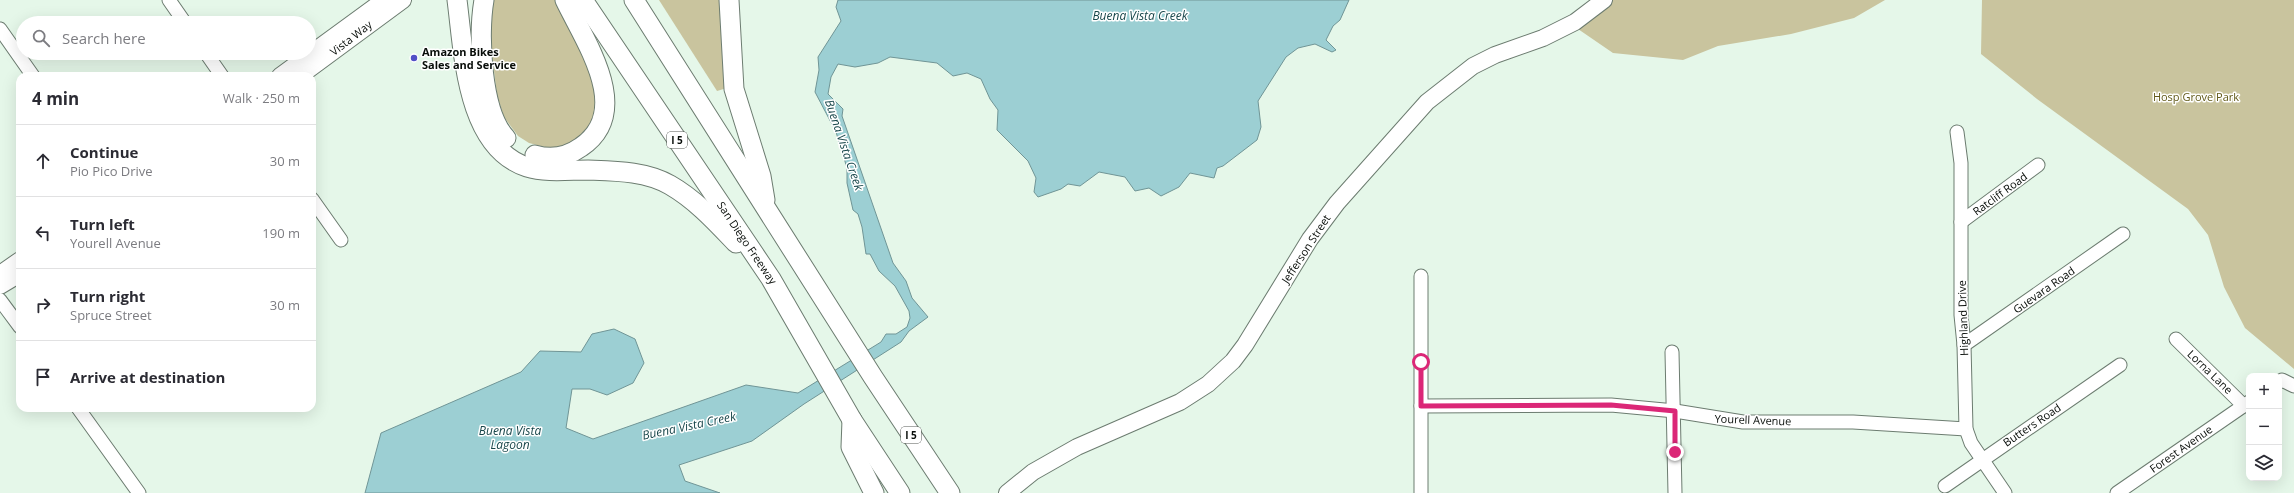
<!DOCTYPE html>
<html lang="en">
<head>
<meta charset="utf-8">
<style>
  :root { --surface:#fff; --page:#f2f2f3; --text:#2b2b33; --muted:#7c7c81; --line:#e1e1e2 }
  body { margin:0; font-family:"Open Sans",sans-serif; background:var(--page); color:var(--text) }
  .controls { position:absolute; right:12px; bottom:12px; display:grid; overflow:hidden; border-radius:8px; box-shadow:0 4px 16px #0002 }
  .controls button { width:36px; height:36px; display:grid; place-items:center; padding:0; border:0; border-bottom:1px solid var(--line); background:var(--surface); color:var(--text); font:20px sans-serif }
  .stop { position:absolute; width:12px; height:12px; margin:-9px; border:3px solid #db2777; border-radius:50%; background:#fff }
  .stop.end { background:#db2777; border-color:#fff; box-shadow:0 1px 4px #0008 }
  .list { margin:0; padding:0; list-style:none }
  h2 { display:flex; justify-content:space-between; align-items:center; height:52px; margin:0; padding:0 16px; font-size:17px }
  h2 small { font-size:13px; font-weight:400; color:var(--muted) }
  .list li { display:grid; grid-template-columns:26px 1fr auto; gap:12px; align-items:center; box-sizing:border-box; height:72px; padding:0 16px; border-top:1px solid var(--line) }
  .list b { display:block; font-size:15px; white-space:nowrap }
  .list p { margin:0; font-size:13px; white-space:nowrap; color:var(--muted) }
  .list em { font-size:13px; font-style:normal; color:var(--muted) }
  .icon { flex:none; width:22px; height:22px; fill:none; stroke:currentColor; stroke-width:2; stroke-linecap:round; stroke-linejoin:round }
  .map { position:relative; flex:none; width:2294px; height:493px; overflow:hidden }
  .search { position:absolute; background:var(--surface); box-shadow:0 4px 16px #0002; left:16px; top:16px; width:300px; height:44px; display:flex; align-items:center; gap:10px; box-sizing:border-box; padding:0 14px; border-radius:22px; color:var(--muted); font-size:15px }
  .panel { position:absolute; background:var(--surface); box-shadow:0 4px 16px #0002; left:16px; top:72px; width:300px; height:340px; border-radius:12px }
  .map>svg:first-child { display:block }
  .green { fill:#c9c49e }
  .water { fill:#9ccfd3; stroke:#709596 }
  .lines { fill:none; stroke-linecap:round; stroke-linejoin:round }
  .minor-casing { stroke:#6c7c70; stroke-width:15 }
  .major-casing { stroke:#6c7c70; stroke-width:18 }
  .highway-casing { stroke:#6c7c70; stroke-width:21 }
  .minor { stroke:#fff; stroke-width:13 }
  .major { stroke:#fff; stroke-width:16 }
  .highway { stroke:#fff; stroke-width:19 }
  .route { stroke:#db2777; stroke-width:5 }
  .poi-dot { fill:#514fc6; stroke:#fff; stroke-width:1.5 }
  .labels { text-anchor:middle; stroke-width:3; stroke-linejoin:round; paint-order:stroke }
  .shield { fill:#fff; stroke:#525653; stroke-width:1 }
  .shield-label { font-size:10px; font-weight:bold; fill:#080d09 }
  .street-label { font-size:11px; fill:#080d09; stroke:#fff }
  .poi-label { font-size:11px; font-weight:bold; fill:#080d09; stroke:#fff; text-anchor:start }
  .park-label { font-size:11px; fill:#615918; stroke:#fff }
  .water-label { font-size:12px; font-style:italic; fill:#19474b; stroke:#fff }
</style>
</head>
<body>
<div class="map">
<svg width="2294" height="493" viewBox="0 0 2294 493">
  <rect width="100%" height="100%" fill="#e5f7e9"/>
  <g class="green">
    <path d="M492 0H557L596 87V110L590 125 575 140 562 146 549 148 529 143 518 136 504 117 497 95 489 31Z"/>
    <path d="M659 0H721L727 88 717 91Z"/>
    <path d="M1612 0H1885L1854 18 1791 34 1718 46 1683 60 1613 53 1578 29Z"/>
    <path d="M1982 0H2294V369L2245 328 2224 287 2208 235 2188 209 2037 99 1981 54Z"/>
  </g>
  <path class="water" d="M838 0H1349L1340 20 1333 26 1326 40 1336 50 1332 52 1315 44 1298 48 1286 57 1258 101 1261 127 1257 140 1223 166 1217 168 1214 178 1190 173 1179 187 1161 196 1149 188 1135 191 1125 177 1099 172 1080 186 1068 184 1061 189 1038 197 1034 192 1036 178 1028 161 997 130 998 110 990 99 981 79 967 73 953 76 937 63 890 57 878 63 855 67 838 64 831 77 828 94 843 109 842 116 893 263 906 281 912 298 928 317 909 331 901 342 804 404 752 441 679 465 685 481 720 493H365L381 433 521 372 540 351 581 352 592 334 614 329 635 339 644 363 633 383 607 395 590 389H572L566 428 593 439 746 385 798 393 881 342 886 334H896L907 327 910 318 909 311 895 286 879 271 870 254H866L862 227 858 214 853 210 847 183V168L836 132 815 92 819 70 818 57 841 21 836 7Z"/>
  <g class="lines">
    <g class="minor-casing">
      <g id="minor">
        <path d="M169 0 185 23"/>
        <path d="M0 29 33 76"/>
        <path d="M206 53 222 76"/>
        <path d="M1957 132 1961 163V315L1964 345 1966 429 1971 443 2005 493"/>
        <path d="M312 199 341 240"/>
        <path d="M1961 222 2038 165"/>
        <path d="M1421 276V493"/>
        <path d="M0 300 20 327"/>
        <path d="M2176 339 2244 406"/>
        <path d="M1964 345 2123 234"/>
        <path d="M1672 352 1675 493"/>
        <path d="M2279 382 2282 380 2294 386"/>
        <path d="M1421 406 1611 405 1675 411 1743 422H1853L1966 429"/>
        <path d="M78 408 139 493"/>
        <path d="M1945 486 2120 365"/>
        <path d="M2117 493 2249 402"/>
      </g>
    </g>
    <g class="major-casing">
      <g id="major">
        <path d="M280 76 384 0"/>
        <path d="M300 76 403 0"/>
        <path d="M0 274 20 260"/>
        <path d="M0 286 20 274"/>
        <path d="M1007 493 1033 472 1077 447 1180 402 1208 384 1233 361 1245 345 1310 239 1337 203 1427 102 1473 66 1495 55 1543 38 1575 22 1604 0"/>
      </g>
    </g>
    <g class="highway-casing">
      <g id="highway">
        <path d="M457 0C464 53 466 147 527 167 546 173 569 170 588 170 615 171 646 171 670 185 696 200 716 222 736 243"/>
        <path d="M484 0C478 34 481 112 506 138"/>
        <path d="M583 0 771 279 852 420 900 493"/>
        <path d="M634 0 873 377 950 493"/>
        <path d="M729 0 734 89 761 176 765 200"/>
        <path d="M535 155C552 160 567 157 581 147 634 111 585 42 565 0"/>
        <path d="M852 420 851 447 874 493"/>
      </g>
    </g>
    <use href="#minor" class="minor"/>
    <use href="#major" class="major"/>
    <use href="#highway" class="highway"/>
  </g>
  <g class="lines">
    <path class="route" d="M1421 362V406L1611 405 1675 411V452"/>
  </g>
  <circle class="poi-dot" cx="414" cy="58" r="4"/>
  <g class="labels">
    <g class="shield">
      <rect x="667" y="132" width="20" height="16" rx="3"/>
      <rect x="901" y="427" width="20" height="16" rx="3"/>
    </g>
    <g class="shield-label">
      <text x="677" y="144">I 5</text>
      <text x="911" y="439">I 5</text>
    </g>
    <g class="street-label">
      <text transform="translate(351 38) rotate(-38)" y="4">Vista Way</text>
      <text transform="translate(2000 194) rotate(-36)" y="4">Ratcliff Road</text>
      <text transform="translate(747 243) rotate(56)" y="4">San Diego Freeway</text>
      <text transform="translate(1306 249) rotate(-57)" y="4">Jefferson Street</text>
      <text transform="translate(2044 290) rotate(-35)" y="4">Guevara Road</text>
      <text transform="translate(1963 318) rotate(-92)" y="4">Highland Drive</text>
      <text transform="translate(2210 372) rotate(44)" y="4">Lorna Lane</text>
      <text transform="translate(1753 420) rotate(2)" y="4">Yourell Avenue</text>
      <text transform="translate(2032 425) rotate(-34)" y="4">Butters Road</text>
      <text transform="translate(2181 449) rotate(-35)" y="4">Forest Avenue</text>
    </g>
    <g class="poi-label">
      <text x="422" y="56">Amazon Bikes<tspan x="422" dy="13">Sales and Service</tspan></text>
    </g>
    <g class="park-label">
      <text x="2196" y="101">Hosp Grove Park</text>
    </g>
    <g class="water-label">
      <text x="1140" y="20">Buena Vista Creek</text>
      <text transform="translate(844 145) rotate(71)" y="4">Buena Vista Creek</text>
      <text transform="translate(689 426) rotate(-12)" y="4">Buena Vista Creek</text>
      <text x="510" y="435">Buena Vista<tspan x="510" dy="14">Lagoon</tspan></text>
    </g>
  </g>
</svg>
<div class="controls">
<button>+</button>
<button>−</button>
<button><svg class="icon" aria-label="layers" viewBox="0 0 24 24"><path d="M12 4l9 5-9 5-9-5zM3 14l9 5 9-5"/></svg></button>
</div>
<div class="stop" style="left:1421px;top:362px"></div>
<div class="stop end" style="left:1675px;top:452px"></div>
<div class="search"><svg class="icon" aria-label="search" viewBox="0 0 24 24"><circle cx="10" cy="10" r="6"/><path d="M15 15l6 6"/></svg>Search here</div>
<section class="panel">
<h2>4 min<small>Walk · 250 m</small></h2>
<ul class="list">
<li><svg class="icon" aria-label="ahead" viewBox="0 0 24 24"><path d="M12 20V5M6 11l6-6 6 6"/></svg><div><b>Continue</b><p>Pio Pico Drive</p></div><em>30 m</em></li>
<li><svg class="icon" aria-label="left" viewBox="0 0 24 24"><path d="M17 20v-9H6M10 6l-5 5 5 5"/></svg><div><b>Turn left</b><p>Yourell Avenue</p></div><em>190 m</em></li>
<li><svg class="icon" aria-label="right" viewBox="0 0 24 24"><path d="M7 20v-9h11M14 6l5 5-5 5"/></svg><div><b>Turn right</b><p>Spruce Street</p></div><em>30 m</em></li>
<li><svg class="icon" aria-label="arrive" viewBox="0 0 24 24"><path d="M6 21V4h12l-3 4 3 4H6"/></svg><div><b>Arrive at destination</b></div></li>
</ul>
</section>
</div>
</body>
</html>
